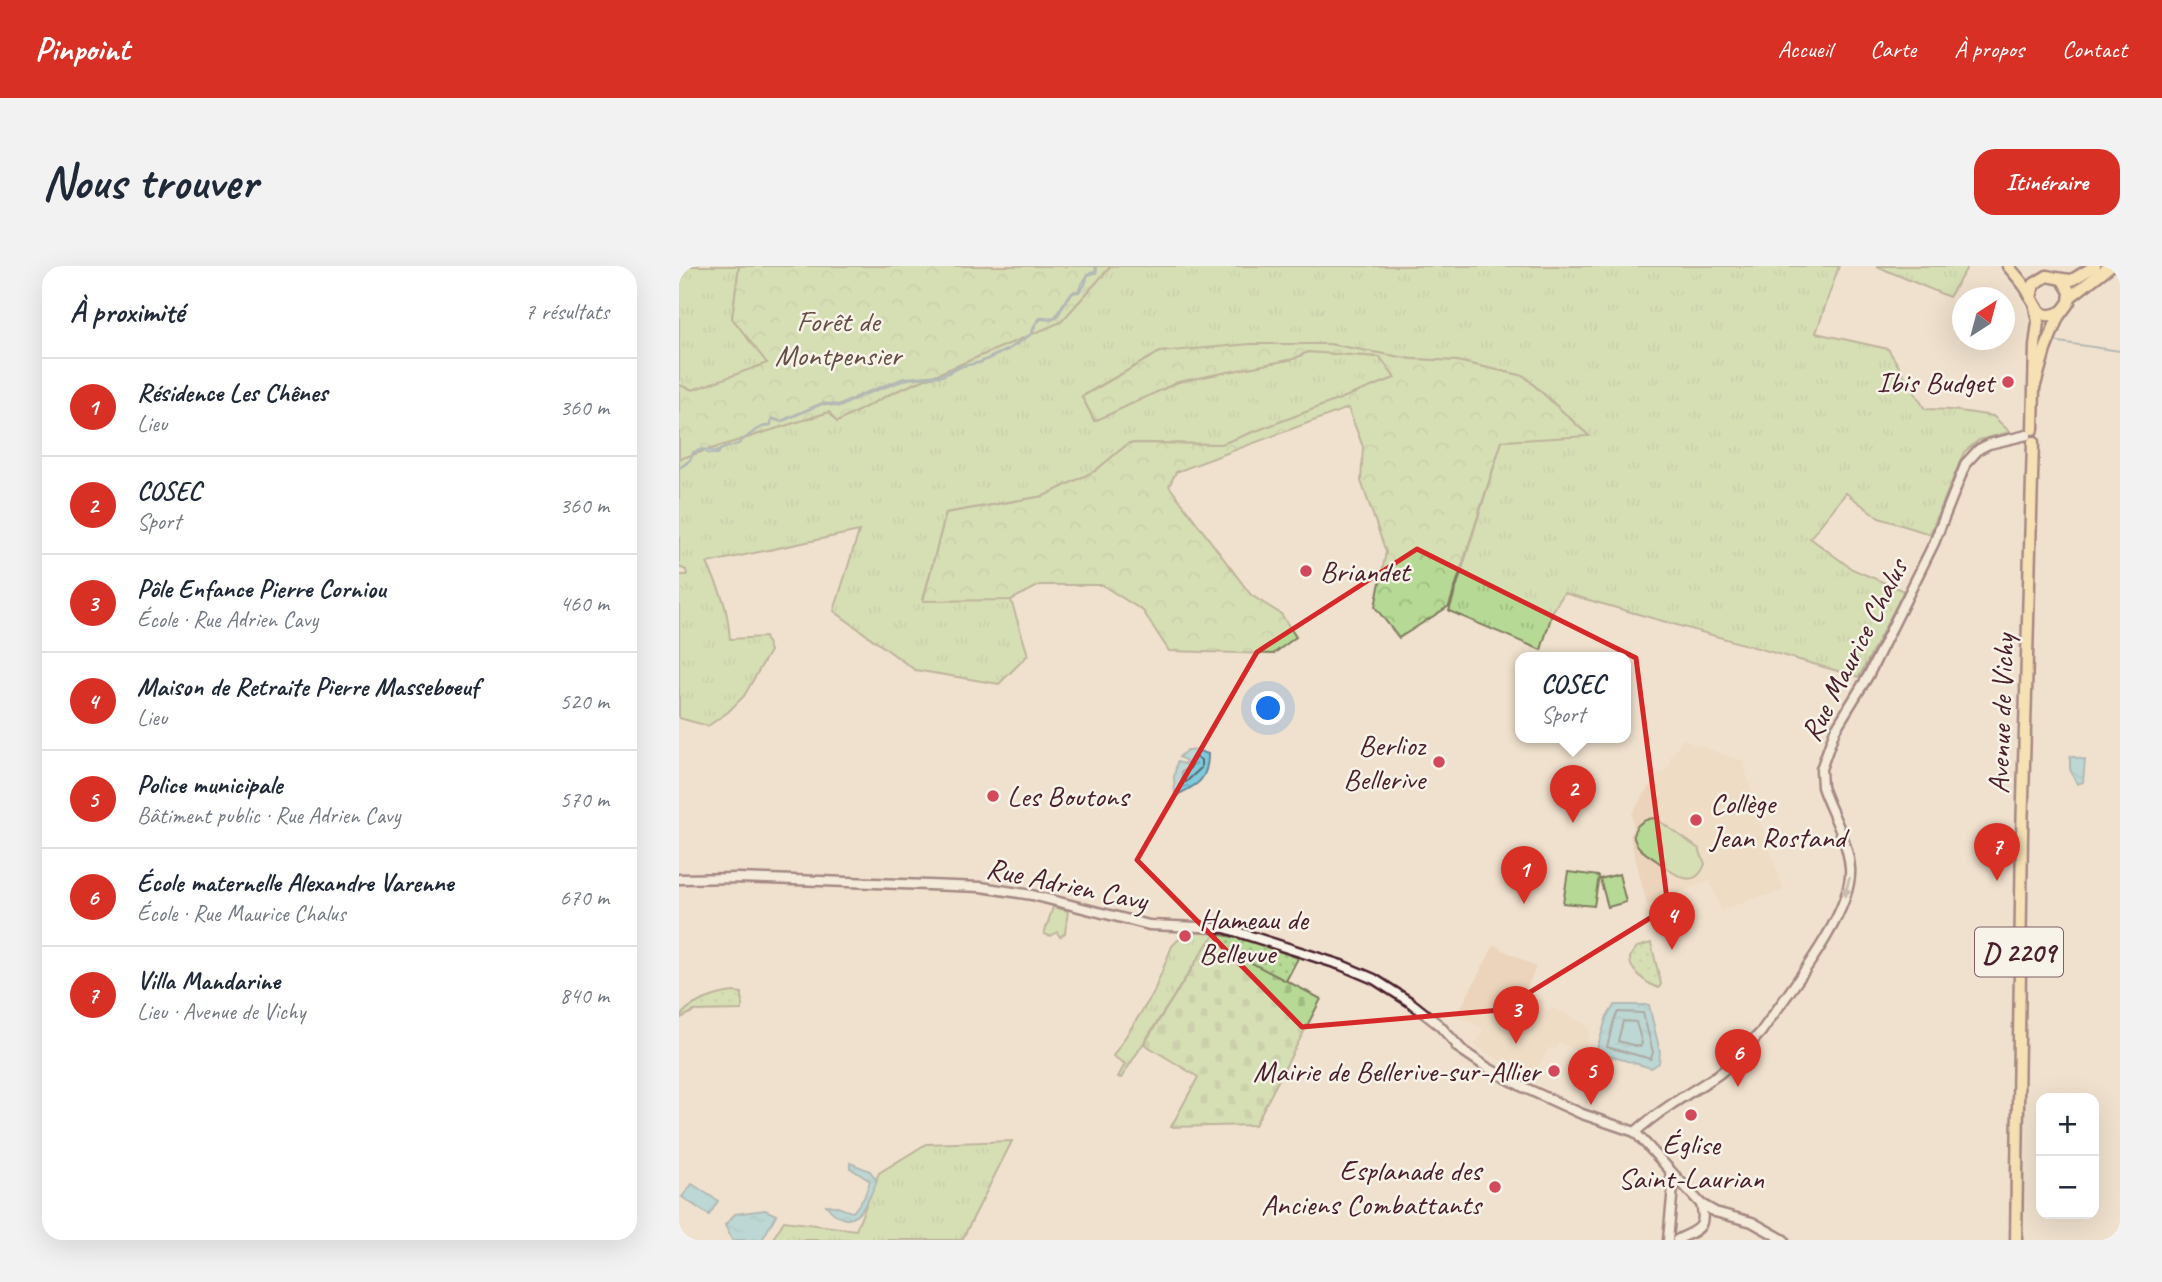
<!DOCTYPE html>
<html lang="fr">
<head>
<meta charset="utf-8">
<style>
  :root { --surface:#fff; --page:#f2f2f3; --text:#1f2937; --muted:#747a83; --line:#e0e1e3; --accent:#d93025 }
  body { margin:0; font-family:Caveat,sans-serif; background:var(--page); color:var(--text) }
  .controls { position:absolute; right:21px; bottom:21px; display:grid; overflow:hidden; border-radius:14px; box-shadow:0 7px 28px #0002 }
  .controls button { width:63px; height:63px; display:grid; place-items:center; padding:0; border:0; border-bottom:2px solid var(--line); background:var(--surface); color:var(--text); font:35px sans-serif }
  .compass { position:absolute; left:1273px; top:21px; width:63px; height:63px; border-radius:50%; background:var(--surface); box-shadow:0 7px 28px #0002; rotate:36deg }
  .you { position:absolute; left:590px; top:443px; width:24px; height:24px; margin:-18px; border:5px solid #fff; border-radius:50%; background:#1a73e8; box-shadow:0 0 0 10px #1a73e833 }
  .badge { display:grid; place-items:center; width:46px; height:46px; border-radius:50%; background:var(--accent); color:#fff; font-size:23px; font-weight:700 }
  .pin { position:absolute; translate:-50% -58px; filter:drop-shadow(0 2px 4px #0008) }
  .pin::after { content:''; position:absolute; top:37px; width:24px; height:21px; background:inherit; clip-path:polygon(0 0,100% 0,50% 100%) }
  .popup { position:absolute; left:836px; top:386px; width:116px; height:91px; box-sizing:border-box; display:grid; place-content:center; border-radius:14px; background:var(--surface); filter:drop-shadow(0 2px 5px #0005); font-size:23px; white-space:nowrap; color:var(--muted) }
  .popup b { font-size:26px; color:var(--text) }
  .popup::after { content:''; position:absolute; left:50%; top:100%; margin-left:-14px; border:14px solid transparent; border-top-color:var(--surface) }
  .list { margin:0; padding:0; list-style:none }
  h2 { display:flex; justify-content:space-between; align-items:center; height:91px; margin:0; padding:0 28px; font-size:30px }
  h2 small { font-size:23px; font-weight:400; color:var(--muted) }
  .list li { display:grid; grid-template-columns:46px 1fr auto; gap:21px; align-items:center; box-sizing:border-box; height:98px; padding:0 28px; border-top:2px solid var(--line) }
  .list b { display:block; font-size:26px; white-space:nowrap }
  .list p { margin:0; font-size:23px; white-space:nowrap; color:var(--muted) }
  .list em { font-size:23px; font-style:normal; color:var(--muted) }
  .map { position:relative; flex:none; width:1441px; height:974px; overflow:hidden; border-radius:21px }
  header { display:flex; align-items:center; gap:42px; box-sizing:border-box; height:98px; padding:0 35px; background:var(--accent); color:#fff }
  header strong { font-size:33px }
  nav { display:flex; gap:38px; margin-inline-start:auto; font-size:24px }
  .intro { display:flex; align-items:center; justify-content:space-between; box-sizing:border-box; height:168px; padding:0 42px }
  h1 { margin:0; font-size:49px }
  .button { padding:18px 32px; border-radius:21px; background:var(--accent); color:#fff; font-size:24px; font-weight:700 }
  main { display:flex; gap:42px; padding:0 42px }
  aside { flex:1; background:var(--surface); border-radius:21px; box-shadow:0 7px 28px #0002 }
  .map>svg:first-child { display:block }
  .built { fill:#ebd4bb }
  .grass { fill:url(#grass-tufts); stroke:#807c60; stroke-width:2 }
  .forest { fill:url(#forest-crowns); stroke:#807c60; stroke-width:2 }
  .cemetery { fill:url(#cemetery-stones); stroke:#807c60; stroke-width:2 }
  .park { fill:url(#park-dots); stroke:#807c60; stroke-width:2 }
  .pitch { fill:#b6da95; stroke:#807c60; stroke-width:2 }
  .water { fill:url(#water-ripples); stroke:#698695; stroke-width:2 }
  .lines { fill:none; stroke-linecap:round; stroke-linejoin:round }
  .shore { stroke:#5e6471; stroke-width:2 }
  .stream { stroke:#698695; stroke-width:2 }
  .secondary-casing { stroke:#4a1f2b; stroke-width:13 }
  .primary-casing { stroke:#4a1f2b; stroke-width:15 }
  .secondary { stroke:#f7f3e8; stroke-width:8 }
  .primary { stroke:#fbdf96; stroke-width:10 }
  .oneway { fill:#a0898a }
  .marked { fill:none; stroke:#d62828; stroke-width:5; stroke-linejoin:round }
  .poi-dot { fill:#d1495b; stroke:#f7f3e8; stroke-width:2.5 }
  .labels { text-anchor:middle; stroke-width:5; stroke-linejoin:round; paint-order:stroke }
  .shield { fill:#f7f3e8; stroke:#7e5f64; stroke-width:2 }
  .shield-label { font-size:28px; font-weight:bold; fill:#4a1f2b }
  .park-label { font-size:30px; fill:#654e46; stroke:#f7f3e8 }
  .poi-label { font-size:30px; fill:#4a1f2b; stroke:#f7f3e8; text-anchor:end }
  .street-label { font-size:30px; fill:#4a1f2b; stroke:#f7f3e8 }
</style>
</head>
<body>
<header>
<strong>Pinpoint</strong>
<nav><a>Accueil</a><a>Carte</a><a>À propos</a><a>Contact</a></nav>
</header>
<div class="intro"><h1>Nous trouver</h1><a class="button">Itinéraire</a></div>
<main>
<aside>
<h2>À proximité<small>7 résultats</small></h2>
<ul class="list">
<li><span class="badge">1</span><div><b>Résidence Les Chênes</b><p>Lieu</p></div><em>360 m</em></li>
<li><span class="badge">2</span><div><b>COSEC</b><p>Sport</p></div><em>360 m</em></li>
<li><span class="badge">3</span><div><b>Pôle Enfance Pierre Corniou</b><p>École · Rue Adrien Cavy</p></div><em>460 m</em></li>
<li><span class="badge">4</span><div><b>Maison de Retraite Pierre Masseboeuf</b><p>Lieu</p></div><em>520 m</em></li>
<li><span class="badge">5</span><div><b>Police municipale</b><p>Bâtiment public · Rue Adrien Cavy</p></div><em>570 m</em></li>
<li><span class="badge">6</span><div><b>École maternelle Alexandre Varenne</b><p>École · Rue Maurice Chalus</p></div><em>670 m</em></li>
<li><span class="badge">7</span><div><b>Villa Mandarine</b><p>Lieu · Avenue de Vichy</p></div><em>840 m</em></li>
</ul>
</aside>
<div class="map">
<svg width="1441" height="974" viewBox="0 0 1441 974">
  <defs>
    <pattern id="grass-tufts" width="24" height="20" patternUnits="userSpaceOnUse" patternTransform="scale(1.75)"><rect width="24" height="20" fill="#b6da95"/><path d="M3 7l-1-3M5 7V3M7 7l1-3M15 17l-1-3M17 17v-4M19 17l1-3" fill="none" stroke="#9ebb81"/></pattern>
    <pattern id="forest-crowns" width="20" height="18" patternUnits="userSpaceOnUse" patternTransform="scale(1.75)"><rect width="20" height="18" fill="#b6da95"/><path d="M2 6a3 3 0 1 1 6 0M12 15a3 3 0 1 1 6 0" fill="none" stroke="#9ebb81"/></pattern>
    <pattern id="cemetery-stones" width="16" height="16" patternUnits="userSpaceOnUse" patternTransform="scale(1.75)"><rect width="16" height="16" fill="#b6da95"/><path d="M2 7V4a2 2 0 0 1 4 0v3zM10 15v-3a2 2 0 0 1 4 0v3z" fill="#9ebb81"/></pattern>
    <pattern id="park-dots" width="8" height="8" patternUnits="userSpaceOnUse" patternTransform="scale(1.75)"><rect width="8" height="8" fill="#b6da95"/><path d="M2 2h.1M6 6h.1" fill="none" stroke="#9ebb81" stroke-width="1.8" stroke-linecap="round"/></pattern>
    <pattern id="water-ripples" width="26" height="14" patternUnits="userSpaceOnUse" patternTransform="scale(1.75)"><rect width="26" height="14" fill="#7dcbdb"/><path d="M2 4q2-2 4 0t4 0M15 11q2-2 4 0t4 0" fill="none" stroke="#6eaebc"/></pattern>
  </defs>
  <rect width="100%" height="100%" fill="#f0e1ce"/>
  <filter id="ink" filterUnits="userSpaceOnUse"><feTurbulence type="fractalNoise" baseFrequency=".0143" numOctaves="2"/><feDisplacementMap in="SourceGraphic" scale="14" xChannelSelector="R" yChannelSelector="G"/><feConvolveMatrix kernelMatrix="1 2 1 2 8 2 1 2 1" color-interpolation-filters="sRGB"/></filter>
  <g filter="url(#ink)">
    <g class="built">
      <path d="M1005 472 1014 478 1064 495 1077 542 1105 625 1077 632 1042 645 1031 615 968 639 951 571 954 562 953 547 978 508 984 507 992 497 991 491Z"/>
      <path d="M815 679 857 701 846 726 865 736 864 742 870 745 873 741 909 760 911 764 904 789 880 776 876 784 870 781 855 810 852 808 850 812 795 779 805 763 778 749Z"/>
    </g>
    <g class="grass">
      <path d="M0 0H60L53 52 89 98 14 124 0 119Z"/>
      <path d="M432 0H1160L1137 67 1209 83 1246 143 1274 144 1314 150 1331 166 1300 174 1285 186 1251 268 1200 252 1167 227 1131 272 1173 303 1225 325 1180 411 885 327 874 345 862 384 770 345 823 175 909 169 845 110 778 95 732 93 650 78 481 86 403 130 415 155 499 116 614 93 629 86 701 91 716 112 543 178 450 177 416 205 365 230 267 247 244 334H332L349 389 320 418 236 404 155 345 180 265 28 297C43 328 48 339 51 373L86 371 91 385 65 430 49 446 29 460 0 452V309H8L7 304 0 301V193L150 146 158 156 213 127 382 56Z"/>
      <path d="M1197 0H1289L1270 31Z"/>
      <path d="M374 641 389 645 386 667 381 671 378 666 371 670 365 668Z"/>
      <path d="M512 666 537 668 529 677 442 812 439 811 446 798 434 790 474 728 493 680 503 670 506 673Z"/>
      <path d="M333 875 283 974H93L105 955 177 964 200 907 247 878Z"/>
    </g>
    <g class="forest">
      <path d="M60 0H432L382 56 213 127 158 156 150 146 0 193V119L14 124 88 97 53 52Z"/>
      <path d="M572 78H650L732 93 778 95 845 110 910 170 823 175 770 340 720 372 696 341 707 286 682 215 684 181 669 142 497 206 490 220 572 329 602 348 617 371 594 388 490 385 464 345 423 319H361L332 334 244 335 267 247 365 230 416 205 450 177 543 178 716 112 701 91 629 86 614 93 499 116 416 155 403 131 481 86Z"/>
    </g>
    <path class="cemetery" d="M529 677 545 682 642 733 576 859 492 861 519 811 465 778Z"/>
    <g class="park">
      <path d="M537 668 566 673 619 692 607 715 545 682 529 677Z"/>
      <path d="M972 677 982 718 980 722C970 719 949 705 951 692 952 688 955 685 958 681Z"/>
      <path d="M54 726 63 727V744L15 745 0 753C7 737 38 728 54 726Z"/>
    </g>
    <g class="pitch">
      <path d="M976 552 1020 583 1026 598C1015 627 993 606 978 595 971 590 961 585 957 577 949 563 963 553 976 552Z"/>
      <path d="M889 606 920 610 915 640 884 637Z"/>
      <path d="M940 608 947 636 929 641 921 613Z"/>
    </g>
    <g class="water">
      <path d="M416 0 418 3 417 7 409 9 406 19 400 26 394 27 388 34 378 51 373 54 362 53 357 58 353 68 329 84 301 97 284 100 264 110 229 113 182 130 161 141 143 138 102 156 93 153 92 159 81 162C75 167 65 171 60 178L43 183 38 188H30L24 184 16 186C11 193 10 198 0 202L12 193 14 186 24 183 37 186C44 181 53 181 60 177 70 170 78 160 91 159L93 152 102 155 106 153 143 137 161 139 183 128 225 112 260 109 278 101 301 96 329 83 352 68 356 58 361 52 376 51 387 33 395 25H399L409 8 417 5Z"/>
      <path d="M508 484H517L529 488C529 514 519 519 496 530L495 511 498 496 506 498 507 495 500 491Z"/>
      <path d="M1391 490 1406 494 1404 516 1398 518 1391 503Z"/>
      <path d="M936 739H970L981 786 980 797 972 802 917 786 928 750Z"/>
      <path d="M171 897 191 905 198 915C188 939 173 972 147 939 157 938 165 945 174 946L185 932 191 915 171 902Z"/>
      <path d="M13 918 39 935 30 949 3 931Z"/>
      <path d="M86 944 97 949 83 974H53L46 959 56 948Z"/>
    </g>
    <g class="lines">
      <g class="shore">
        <path d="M517 491 522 494V502L507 516H503V506L511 502Z"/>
        <path d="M939 746 964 747 974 786 972 793 928 781 935 754Z"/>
        <path d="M944 755 957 756 963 777 961 781 939 775Z"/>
      </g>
      <path class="stream" d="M1373 75 1441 85"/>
      <g class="secondary-casing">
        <g id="secondary">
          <path d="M0 613 59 612 302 621 353 629 470 659 546 662 662 699 695 713 731 736 760 759 783 784"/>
          <path d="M778 781 809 802 844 821 903 848 956 866 1022 938C1029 966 1015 964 998 974"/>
          <path d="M956 866C980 845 1007 829 1034 812 1052 801 1067 782 1082 766 1107 729 1175 647 1171 602 1169 574 1152 547 1143 521L1142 503 1156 464 1189 410 1255 277 1287 197 1300 183 1310 178 1348 169"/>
          <path d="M1022 938 1036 946 1073 956 1105 974"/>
          <path d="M989 974 994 921 991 906"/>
        </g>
      </g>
      <g class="primary-casing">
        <g id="primary">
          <path d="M1329 0C1335 7 1342 15 1347 22 1357 38 1359 58 1383 45"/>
          <path d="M1383 13 1393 14 1416 0"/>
          <path d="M1391 31 1431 0"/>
          <path d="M1352 32 1355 18 1368 10 1383 13 1391 26 1390 36 1379 51 1366 84 1356 119"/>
          <path d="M1354 163 1356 80 1359 56 1356 41"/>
          <path d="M1337 974 1343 569 1354 176"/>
        </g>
      </g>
      <use href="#secondary" class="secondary"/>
      <use href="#primary" class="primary"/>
    </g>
    <defs><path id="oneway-solid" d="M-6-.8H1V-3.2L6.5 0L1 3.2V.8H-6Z" transform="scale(1.75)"/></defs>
    <use class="oneway" href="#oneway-solid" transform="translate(1168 621) rotate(105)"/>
  </g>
  <path d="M0 0H1441V974H0ZM738 283 957 392 989 641 822 744 623 761 458 594 578 386Z" fill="#f0e1ce" fill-opacity=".55" fill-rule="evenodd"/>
  <path class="marked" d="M738 283 957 392 989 641 822 744 623 761 458 594 578 386Z"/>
  <g class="poi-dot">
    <circle cx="1329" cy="116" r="7"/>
    <circle cx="627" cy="305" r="7"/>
    <circle cx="760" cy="496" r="7"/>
    <circle cx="314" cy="530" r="7"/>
    <circle cx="1017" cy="554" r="7"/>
    <circle cx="506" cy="670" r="7"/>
    <circle cx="875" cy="805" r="7"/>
    <circle cx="1012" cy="849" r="7"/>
    <circle cx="816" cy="921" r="7"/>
  </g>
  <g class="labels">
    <rect class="shield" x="1296" y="661.5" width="88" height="49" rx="5"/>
    <g class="shield-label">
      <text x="1340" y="696">D 2209</text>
    </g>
    <g class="park-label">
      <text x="159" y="65">Forêt de<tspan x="159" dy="34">Montpensier</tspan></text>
    </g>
    <g class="poi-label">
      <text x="1315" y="126">Ibis Budget</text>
      <text x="641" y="315" text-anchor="start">Briandet</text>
      <text x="746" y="489">Berlioz<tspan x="746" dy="34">Bellerive</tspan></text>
      <text x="328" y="540" text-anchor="start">Les Boutons</text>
      <text x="1031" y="547" text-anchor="start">Collège<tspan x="1031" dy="34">Jean Rostand</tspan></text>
      <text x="520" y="663" text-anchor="start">Hameau de<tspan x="520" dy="34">Bellevue</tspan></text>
      <text x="861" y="815">Mairie de Bellerive-sur-Allier</text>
      <text x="1012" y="888" text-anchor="middle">Église<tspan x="1012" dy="34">Saint-Laurian</tspan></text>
      <text x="802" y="914">Esplanade des<tspan x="802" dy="34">Anciens Combattants</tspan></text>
    </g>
    <g class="street-label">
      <text transform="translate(1175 384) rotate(-63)" y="10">Rue Maurice Chalus</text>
      <text transform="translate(1322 448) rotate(-88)" y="10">Avenue de Vichy</text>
      <text transform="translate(388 618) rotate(12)" y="10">Rue Adrien Cavy</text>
    </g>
  </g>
</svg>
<div class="controls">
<button>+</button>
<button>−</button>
</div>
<svg class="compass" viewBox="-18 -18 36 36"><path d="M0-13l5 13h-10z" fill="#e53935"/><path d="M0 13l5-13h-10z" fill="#747a83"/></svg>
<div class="you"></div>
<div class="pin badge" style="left:845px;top:638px">1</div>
<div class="pin badge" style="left:894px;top:557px">2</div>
<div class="popup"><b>COSEC</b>Sport</div>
<div class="pin badge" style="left:837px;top:778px">3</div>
<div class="pin badge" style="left:993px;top:684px">4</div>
<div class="pin badge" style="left:912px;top:839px">5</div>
<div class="pin badge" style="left:1059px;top:821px">6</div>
<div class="pin badge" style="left:1318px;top:615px">7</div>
</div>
</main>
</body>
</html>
